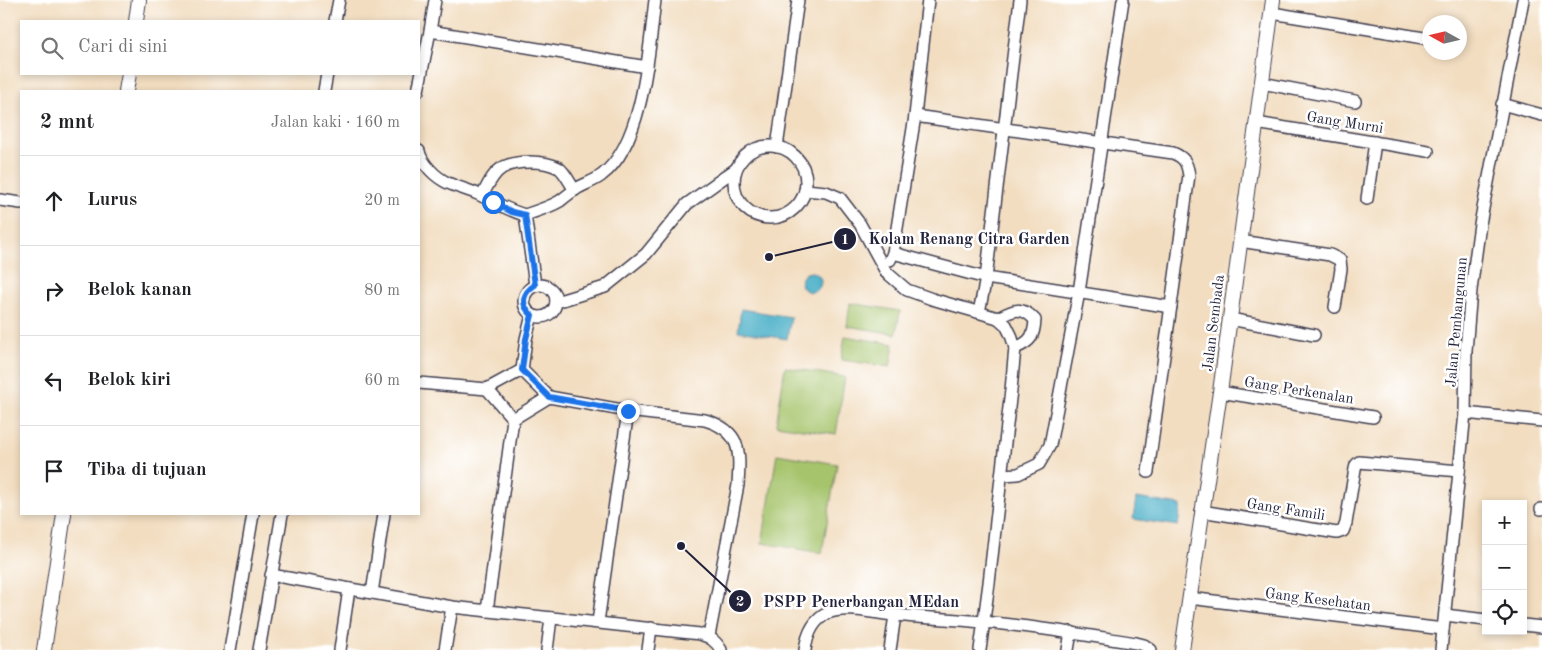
<!DOCTYPE html>
<html lang="id">
<head>
<meta charset="utf-8">
<style>
  :root { --surface:#fff; --page:#f6f6f6; --text:#202124; --muted:#757577; --line:#e0e0e0 }
  body { margin:0; font-family:"Old Standard TT",serif; background:var(--page); color:var(--text) }
  .controls { position:absolute; right:15px; bottom:15px; display:grid; overflow:hidden; border-radius:0px; box-shadow:0 2px 8px #0003 }
  .controls button { width:45px; height:45px; display:grid; place-items:center; padding:0; border:0; border-bottom:1px solid var(--line); background:var(--surface); color:var(--text); font:25px sans-serif }
  .compass { position:absolute; left:1422px; top:15px; width:45px; height:45px; border-radius:50%; background:var(--surface); box-shadow:0 2px 8px #0003; rotate:278deg }
  .stop { position:absolute; width:15px; height:15px; margin:-11px; border:4px solid #1a73e8; border-radius:50%; background:#fff }
  .stop.end { background:#1a73e8; border-color:#fff; box-shadow:0 1px 5px #0008 }
  .list { margin:0; padding:0; list-style:none }
  h2 { display:flex; justify-content:space-between; align-items:center; height:65px; margin:0; padding:0 20px; font-size:21px }
  h2 small { font-size:16px; font-weight:400; color:var(--muted) }
  .list li { display:grid; grid-template-columns:32px 1fr auto; gap:15px; align-items:center; box-sizing:border-box; height:90px; padding:0 20px; border-top:1px solid var(--line) }
  .list b { display:block; font-size:19px; white-space:nowrap }
  .list em { font-size:16px; font-style:normal; color:var(--muted) }
  .icon { flex:none; width:28px; height:28px; fill:none; stroke:currentColor; stroke-width:2; stroke-linecap:round; stroke-linejoin:round }
  .map { position:relative; flex:none; width:1542px; height:650px; overflow:hidden }
  .search { position:absolute; background:var(--surface); box-shadow:0 2px 8px #0003; left:20px; top:20px; width:400px; height:55px; display:flex; align-items:center; gap:12px; box-sizing:border-box; padding:0 18px; border-radius:0px; color:var(--muted); font-size:19px }
  .panel { position:absolute; background:var(--surface); box-shadow:0 2px 8px #0003; left:20px; top:90px; width:400px; height:425px; border-radius:0px }
  .map>svg:first-child { display:block }
  .green { fill:#a6c46c; stroke:#647354 }
  .water { fill:#48afc7; stroke:#356881 }
  .lines { fill:none; stroke-linecap:round; stroke-linejoin:round }
  .minor-casing { stroke:#413e4f; stroke-width:14 }
  .tertiary-casing { stroke:#413e4f; stroke-width:16 }
  .minor { stroke:#fff; stroke-width:11 }
  .tertiary { stroke:#fff; stroke-width:14 }
  .route { stroke:#1a73e8; stroke-width:6 }
  .labels { text-anchor:middle; stroke-width:5; stroke-linejoin:round; paint-order:stroke }
  .street-label { font-size:15px; fill:#22223b; stroke:#fff }
  .leader { fill:none; stroke:#22223b; stroke-width:2 }
  .callout-dot { fill:#22223b; stroke:#fff; stroke-width:2 }
  .mark-label { font-size:15px; text-anchor:middle; font-weight:bold; fill:#fff }
  .callout-label { font-size:16px; text-anchor:middle; font-weight:bold; fill:#22223b; stroke:#fff; stroke-width:5; stroke-linejoin:round; paint-order:stroke }
</style>
</head>
<body>
<div class="map">
<svg width="1542" height="650" viewBox="0 0 1542 650">
  <rect width="100%" height="100%" fill="#fff"/>
  <filter id="ink" filterUnits="userSpaceOnUse"><feTurbulence type="fractalNoise" baseFrequency=".02" numOctaves="2"/><feDisplacementMap in="SourceGraphic" scale="10" xChannelSelector="R" yChannelSelector="G"/><feConvolveMatrix kernelMatrix="1 2 1 2 8 2 1 2 1" color-interpolation-filters="sRGB"/></filter>
  <filter id="wash" filterUnits="userSpaceOnUse"><feTurbulence type="fractalNoise" baseFrequency=".0096" numOctaves="4" result="noise"/><feDisplacementMap in="SourceGraphic" scale="20" xChannelSelector="R" yChannelSelector="G"/><feGaussianBlur stdDeviation="1.12" result="paint"/><feColorMatrix in="noise" values="0 0 0 0 0 0 0 0 0 0 0 0 0 0 0 0 0 1.4 0 .05"/><feComposite in="paint" operator="in"/></filter>
  <g filter="url(#wash)">
    <rect width="100%" height="100%" fill="#f2ddc0"/>
    <g class="green">
      <path d="M850 303 900 311 896 334 847 326Z"/>
      <path d="M845 336 894 344 890 367 841 360Z"/>
      <path d="M785 367 845 377 836 434 776 425Z"/>
      <path d="M777 454 837 464 822 553 762 543Z"/>
    </g>
    <g class="water">
      <circle cx="811" cy="282" r="10"/>
      <path d="M741 309 791 317 787 339 738 331Z"/>
      <path d="M1136 498 1181 505 1178 526 1133 519Z"/>
    </g>
  </g>
  <g filter="url(#ink)">
    <g class="lines">
      <g class="minor-casing">
        <g id="minor">
          <path d="M1272 13 1430 39"/>
          <path d="M335 21 339 0"/>
          <path d="M430 31 647 67"/>
          <path d="M1262 83 1355 101"/>
          <path d="M324 91 327 74"/>
          <path d="M418 91 430 31 435 0"/>
          <path d="M1502 104 1542 115"/>
          <path d="M915 116 1173 153C1185 158 1187 163 1189 175L1148 472"/>
          <path d="M1256 123 1428 151"/>
          <circle cx="770" cy="182" r="36"/>
          <path d="M777 147 798 0"/>
          <path d="M419 151C420 157 422 160 426 165 443 187 459 185 482 196 497 203 509 211 525 215L535 285"/>
          <path d="M805 190 826 192 840 198 860 224 886 272 907 290 932 299 998 318 1006 325 1011 335 1015 348 1011 390 989 583 980 650"/>
          <path d="M482 196C487 187 492 174 502 168 516 160 544 160 559 168 565 172 570 184 575 190"/>
          <path d="M1367 199 1375 142"/>
          <path d="M0 200 21 203"/>
          <path d="M525 215C537 211 550 207 560 201 565 197 570 193 576 189 584 184 595 181 602 175 644 143 649 49 655 0"/>
          <path d="M1240 241 1330 255 1340 260 1341 269 1335 307"/>
          <path d="M893 253 986 278 1171 307"/>
          <path d="M890 260 893 253 915 116 928 0"/>
          <circle cx="540" cy="301" r="16"/>
          <path d="M556 302 605 287 646 254 687 204 736 169"/>
          <path d="M979 312 986 278 1020 0"/>
          <path d="M998 318C1014 309 1022 306 1035 320 1034 336 1031 342 1015 348"/>
          <path d="M1230 319 1314 335"/>
          <path d="M522 370 526 339 532 315"/>
          <path d="M419 383 487 389"/>
          <path d="M1220 392 1373 417"/>
          <path d="M549 397 628 411 705 420C742 431 740 452 738 485L709 636"/>
          <path d="M1465 413 1542 421"/>
          <path d="M513 419 549 397 522 370"/>
          <path d="M1002 475 1018 474 1039 464 1050 445 1079 292 1123 0"/>
          <path d="M1541 509H1542"/>
          <path d="M1201 511 1337 533 1343 531 1346 523 1355 469 1356 465 1359 462 1459 471"/>
          <path d="M271 575 452 607 700 634C710 637 716 641 721 650"/>
          <path d="M372 593 384 514"/>
          <path d="M1189 598 1443 629"/>
          <path d="M487 611 513 419 487 389 522 370"/>
          <path d="M1445 615 1486 620"/>
          <path d="M598 622 628 411"/>
          <path d="M1523 625 1542 627"/>
          <path d="M230 650 253 514"/>
          <path d="M259 650 282 514"/>
          <path d="M340 650 349 589"/>
          <path d="M445 650 452 607"/>
          <path d="M547 650 551 618"/>
          <path d="M648 650 651 628"/>
          <path d="M805 650C807 635 813 620 828 613 846 605 876 614 895 615 924 618 953 619 982 622 1034 626 1085 635 1136 643L1144 645 1151 650"/>
          <path d="M890 650 895 615"/>
          <path d="M1068 650 1071 632"/>
          <path d="M1441 650 1465 413 1466 351 1471 290 1480 224 1523 0"/>
        </g>
      </g>
      <g class="tertiary-casing">
        <g id="tertiary">
          <path d="M136 21 139 0"/>
          <path d="M126 91 129 74"/>
          <path d="M44 650 64 514"/>
          <path d="M1182 650 1220 392 1273 0"/>
        </g>
      </g>
      <use href="#minor" class="minor"/>
      <use href="#tertiary" class="tertiary"/>
    </g>
  </g>
  <g class="lines" filter="url(#ink)">
    <path class="route" d="M493 202 512 212 525 215 535 285C522 293 520 305 532 315L526 339 522 370 549 397 628 411"/>
  </g>
  <g class="labels">
    <g class="street-label">
      <text transform="translate(1345 122) rotate(9)" y="5">Gang Murni</text>
      <text transform="translate(1456 322) rotate(-85)" y="5">Jalan Pembangunan</text>
      <text transform="translate(1213 323) rotate(-83)" y="5">Jalan Sembada</text>
      <text transform="translate(1299 390) rotate(9)" y="5">Gang Perkenalan</text>
      <text transform="translate(1286 509) rotate(9)" y="5">Gang Famili</text>
      <text transform="translate(1318 599) rotate(7)" y="5">Gang Kesehatan</text>
    </g>
  </g>
  <path class="leader" d="M769 257L845 239M681 546L740 601"/>
  <g class="callout-dot">
    <circle cx="769" cy="257" r="5"/>
    <circle cx="681" cy="546" r="5"/>
    <circle cx="845" cy="239" r="12"/>
    <circle cx="740" cy="601" r="12"/>
  </g>
  <g class="mark-label">
    <text x="845" y="244">1</text>
    <text x="740" y="606">2</text>
  </g>
  <g class="callout-label">
    <text x="969" y="244">Kolam Renang Citra Garden</text>
    <text x="861" y="607">PSPP Penerbangan MEdan</text>
  </g>
</svg>
<div class="controls">
<button>+</button>
<button>−</button>
<button><svg class="icon" aria-label="locate" viewBox="0 0 24 24"><circle cx="12" cy="12" r="6"/><path d="M12 2v4M12 18v4M2 12h4M18 12h4"/></svg></button>
</div>
<svg class="compass" viewBox="-18 -18 36 36"><path d="M0-13l5 13h-10z" fill="#e53935"/><path d="M0 13l5-13h-10z" fill="#757577"/></svg>
<div class="stop" style="left:493px;top:202px"></div>
<div class="stop end" style="left:628px;top:411px"></div>
<div class="search"><svg class="icon" aria-label="search" viewBox="0 0 24 24"><circle cx="10" cy="10" r="6"/><path d="M15 15l6 6"/></svg>Cari di sini</div>
<section class="panel">
<h2>2 mnt<small>Jalan kaki · 160 m</small></h2>
<ul class="list">
<li><svg class="icon" aria-label="ahead" viewBox="0 0 24 24"><path d="M12 20V5M6 11l6-6 6 6"/></svg><div><b>Lurus</b></div><em>20 m</em></li>
<li><svg class="icon" aria-label="right" viewBox="0 0 24 24"><path d="M7 20v-9h11M14 6l5 5-5 5"/></svg><div><b>Belok kanan</b></div><em>80 m</em></li>
<li><svg class="icon" aria-label="left" viewBox="0 0 24 24"><path d="M17 20v-9H6M10 6l-5 5 5 5"/></svg><div><b>Belok kiri</b></div><em>60 m</em></li>
<li><svg class="icon" aria-label="arrive" viewBox="0 0 24 24"><path d="M6 21V4h12l-3 4 3 4H6"/></svg><div><b>Tiba di tujuan</b></div></li>
</ul>
</section>
</div>
</body>
</html>
